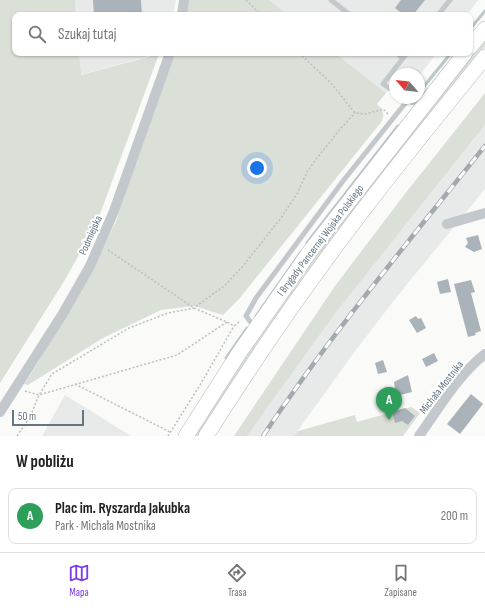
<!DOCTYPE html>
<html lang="pl">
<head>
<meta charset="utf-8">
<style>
  :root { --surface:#fff; --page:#f6f6f6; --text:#222; --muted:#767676; --line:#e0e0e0; --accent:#7c3aed }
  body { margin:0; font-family:"Sofia Sans Condensed",sans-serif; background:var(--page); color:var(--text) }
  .compass { position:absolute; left:389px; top:68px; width:36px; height:36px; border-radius:50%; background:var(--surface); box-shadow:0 1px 3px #0004; rotate:298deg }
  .scale { position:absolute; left:12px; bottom:10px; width:72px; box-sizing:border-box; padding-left:4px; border:2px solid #657683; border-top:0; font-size:11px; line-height:14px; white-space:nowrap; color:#657683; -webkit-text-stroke:3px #fff; paint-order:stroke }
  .you { position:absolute; left:257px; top:168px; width:14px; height:14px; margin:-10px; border:3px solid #fff; border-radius:50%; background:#1a73e8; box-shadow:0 0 0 6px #1a73e833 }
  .badge { display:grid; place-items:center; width:26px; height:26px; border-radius:50%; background:var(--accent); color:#fff; font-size:13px; font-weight:700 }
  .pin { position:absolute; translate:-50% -33px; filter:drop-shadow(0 1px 2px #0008) }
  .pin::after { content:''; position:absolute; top:21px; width:14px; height:12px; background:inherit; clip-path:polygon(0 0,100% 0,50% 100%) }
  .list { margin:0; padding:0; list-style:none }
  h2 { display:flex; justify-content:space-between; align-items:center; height:52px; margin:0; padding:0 16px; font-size:17px }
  h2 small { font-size:13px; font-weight:400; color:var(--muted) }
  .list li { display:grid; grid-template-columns:26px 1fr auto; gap:12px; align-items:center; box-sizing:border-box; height:56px; margin:0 8px 8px; padding:0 8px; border:1px solid var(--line); border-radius:8px }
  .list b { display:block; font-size:15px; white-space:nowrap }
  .list p { margin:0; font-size:13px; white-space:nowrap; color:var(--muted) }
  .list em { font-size:13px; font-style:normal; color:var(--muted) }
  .icon { flex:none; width:22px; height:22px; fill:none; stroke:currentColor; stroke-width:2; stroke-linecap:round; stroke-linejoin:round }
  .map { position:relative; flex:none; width:485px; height:436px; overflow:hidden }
  .search { position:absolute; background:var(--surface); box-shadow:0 1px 3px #0004; left:12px; right:12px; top:12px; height:44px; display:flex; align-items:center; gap:10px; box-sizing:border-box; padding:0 14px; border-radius:8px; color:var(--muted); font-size:15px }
  .sheet { height:116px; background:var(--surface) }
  nav { display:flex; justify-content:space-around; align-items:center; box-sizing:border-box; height:56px; border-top:1px solid var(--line); background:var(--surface); font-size:11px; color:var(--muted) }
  nav a { display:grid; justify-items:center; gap:2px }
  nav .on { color:var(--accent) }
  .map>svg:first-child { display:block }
  .built { fill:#e8e9e9 }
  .green { fill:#dadfd7 }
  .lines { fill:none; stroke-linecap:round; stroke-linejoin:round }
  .stream { stroke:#bbc7cb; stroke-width:3 }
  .building { fill:#aab3b9 }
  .primary-casing { stroke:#b5babe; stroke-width:16 }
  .path { stroke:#bbbfc2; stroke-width:1.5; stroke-dasharray:2 2; stroke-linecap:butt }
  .lane { stroke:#c3c8cc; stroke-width:5 }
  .street { stroke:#c3c8cc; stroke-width:10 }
  .primary { stroke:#fff; stroke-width:15 }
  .rail-casing { stroke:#a2aab0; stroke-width:4.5 }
  .rail { stroke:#fff; stroke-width:3; stroke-dasharray:9; stroke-linecap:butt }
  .labels { text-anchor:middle; stroke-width:4; stroke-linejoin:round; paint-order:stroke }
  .street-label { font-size:11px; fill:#657683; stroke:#fff }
</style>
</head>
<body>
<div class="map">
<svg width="485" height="436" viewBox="0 0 485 436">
  <rect width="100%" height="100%" fill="#fafaf8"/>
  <g class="built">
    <path d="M75 0H176L173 15H76Z"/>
    <path d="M269 0H478L467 15H288Z"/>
    <path d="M79 53H160L80 75Z"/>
    <path d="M335 53H437L419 76V74H395V82H394L386 93Z"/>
    <path d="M485 125V189L395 299 353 354 294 436H247L334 315Z"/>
    <path d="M65 395 131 436H42Z"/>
  </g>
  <g class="green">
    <path d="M0 0H75L76 15H15V53H79L81 75 159 54 96 225 63 283 0 383Z"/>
    <path d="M189 0H269L288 15H186Z"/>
    <path d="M485 35V47L389 167 199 436H191L288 290Z"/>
    <path d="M172 53H335L386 93 377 104C382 109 385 113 382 121L239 299 223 315 194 306 161 310 103 338 28 385 24 384 36 366 101 252 117 219Z"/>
    <path d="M485 93V125L334 315 247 436H234L335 286 404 195Z"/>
    <path d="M411 407 420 413 403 436H294L298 431 355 415 357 422Z"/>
  </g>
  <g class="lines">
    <g class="stream">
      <path d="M470 29 485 11"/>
      <path d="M421 90 451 53"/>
      <path d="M307 243 398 126"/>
      <path d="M256 316 301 252"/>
      <path d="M226 358 247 328"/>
    </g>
  </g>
  <g class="building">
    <path d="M93 0H141L142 15H94Z"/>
    <path d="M401 0H425L413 15H404L395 8Z"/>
    <path d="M478 235 482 249 474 252 465 247 468 243 466 238Z"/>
    <path d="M448 279 451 292 440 294 437 282Z"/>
    <path d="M471 280 475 292 471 293 481 331 475 333 476 335 468 337 454 284Z"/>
    <path d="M416 316 418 319 421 318 426 328 417 333 409 320Z"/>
    <path d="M434 353 438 361 426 367 422 359Z"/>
    <path d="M383 360 387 372 378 374 375 363Z"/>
    <path d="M408 375 412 392 396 396 394 382Z"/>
    <path d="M471 394 483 404 460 434 447 424Z"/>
    <path d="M405 408 415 416 408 425 402 421 395 423 392 412Z"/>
  </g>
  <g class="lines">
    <g class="primary-casing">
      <g id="primary">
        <path d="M470 47 485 29"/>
        <path d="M186 436 239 353 311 250 465 53"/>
        <path d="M206 436C251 365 298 296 348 230 392 171 439 114 485 57"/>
      </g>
    </g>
    <g class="path">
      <path d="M246 0 261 15"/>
      <path d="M299 53 331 83 355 113 366 114 383 109 388 114"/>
      <path d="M108 250 194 308 227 322 234 326 240 321"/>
      <path d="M75 384 170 432"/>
      <path d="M25 391 39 395 177 355 227 322"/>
      <path d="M17 436 30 417 39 395 52 374 129 328 168 313 194 308 224 286 243 266 281 218 297 194 307 172 314 162 341 128 355 113"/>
      <path d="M168 436 200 385 234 326"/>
    </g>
    <g class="lane">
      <path d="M331 0 350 15"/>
      <path d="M438 15 450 0"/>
      <path d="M397 53 403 58 407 53"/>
      <path d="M395 92 383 84 403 58"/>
      <path d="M402 98 407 101 422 104"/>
      <path d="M255 328 246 316 256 298 343 181 407 101"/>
    </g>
    <g class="street">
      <path d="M182 15 184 0"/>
      <path d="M447 224 485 213"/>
      <path d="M0 412 62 315 90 266 114 211 170 53"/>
      <path d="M419 436C439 408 458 375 485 354"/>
    </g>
    <use href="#primary" class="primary"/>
    <g class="rail-casing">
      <path id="rail" d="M263 436C330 335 409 241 485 146"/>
    </g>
    <use href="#rail" class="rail"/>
  </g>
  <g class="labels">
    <g class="street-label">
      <text transform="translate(90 235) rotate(-66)" y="4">Podmiejska</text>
      <text transform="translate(320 240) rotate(-53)" y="4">I Brygady Pancernej Wojska Polskiego</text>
      <text transform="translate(441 387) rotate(-52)" y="4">Michała Mostnika</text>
    </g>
  </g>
</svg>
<svg class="compass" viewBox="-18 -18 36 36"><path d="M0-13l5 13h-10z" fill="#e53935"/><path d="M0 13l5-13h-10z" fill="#767676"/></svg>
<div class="scale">50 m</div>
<div class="you"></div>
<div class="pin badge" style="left:389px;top:420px;background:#2e9e5b">A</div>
<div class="search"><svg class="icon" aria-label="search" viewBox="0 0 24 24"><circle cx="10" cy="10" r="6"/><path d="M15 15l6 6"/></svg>Szukaj tutaj</div>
</div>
<section class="sheet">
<h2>W pobliżu<small></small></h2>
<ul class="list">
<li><span class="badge" style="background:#2e9e5b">A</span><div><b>Plac im. Ryszarda Jakubka</b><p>Park · Michała Mostnika</p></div><em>200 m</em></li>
</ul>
</section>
<nav>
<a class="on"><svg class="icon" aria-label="map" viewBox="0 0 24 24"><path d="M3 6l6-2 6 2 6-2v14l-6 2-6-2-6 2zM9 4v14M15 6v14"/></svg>Mapa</a>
<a><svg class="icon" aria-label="directions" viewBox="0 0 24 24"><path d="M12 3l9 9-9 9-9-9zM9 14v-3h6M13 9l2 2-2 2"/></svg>Trasa</a>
<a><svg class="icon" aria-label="saved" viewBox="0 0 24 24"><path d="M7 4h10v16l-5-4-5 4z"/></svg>Zapisane</a>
</nav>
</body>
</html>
